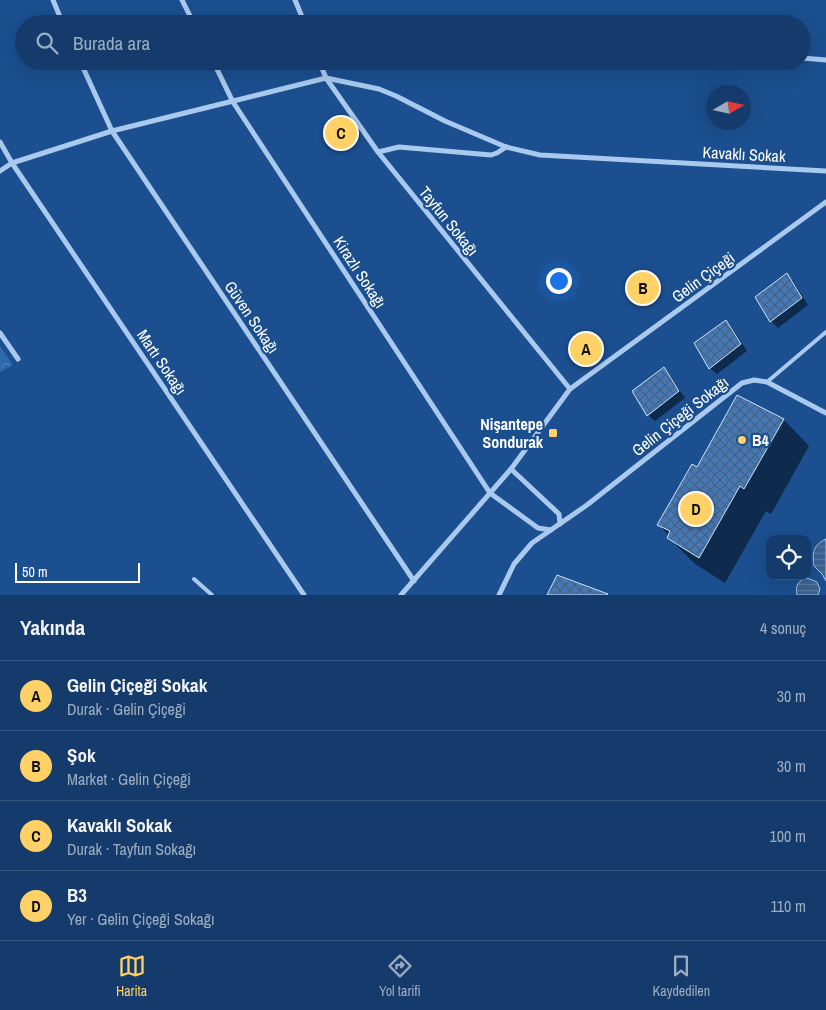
<!DOCTYPE html>
<html lang="tr">
<head>
<meta charset="utf-8">
<style>
  :root { --surface:#143b6b; --page:#214673; --text:#f1f3f6; --muted:#9dadc1; --line:#33557e; --accent:#ffd166 }
  body { margin:0; font-family:"Archivo Narrow",sans-serif; background:var(--page); color:var(--text) }
  .controls { position:absolute; right:15px; bottom:15px; display:grid; overflow:hidden; border-radius:10px; box-shadow:0 5px 20px #0002 }
  .controls button { width:45px; height:45px; display:grid; place-items:center; padding:0; border:0; border-bottom:1px solid var(--line); background:var(--surface); color:var(--text); font:25px sans-serif }
  .compass { position:absolute; left:706px; top:85px; width:45px; height:45px; border-radius:50%; background:var(--surface); box-shadow:0 5px 20px #0002; rotate:81deg }
  .scale { position:absolute; left:15px; bottom:12px; width:125px; box-sizing:border-box; padding-left:5px; border:2px solid #fff; border-top:0; font-size:14px; line-height:18px; white-space:nowrap; color:#fff; -webkit-text-stroke:4px #1b4f8f; paint-order:stroke }
  .you { position:absolute; left:558px; top:280px; width:18px; height:18px; margin:-12px; border:4px solid #fff; border-radius:50%; background:#1a73e8; box-shadow:0 0 0 8px #1a73e833 }
  .badge { display:grid; place-items:center; width:32px; height:32px; border-radius:50%; background:var(--accent); color:#111; font-size:16px; font-weight:700 }
  .pin { position:absolute; translate:-50% -50%; border:2px solid #fff; box-shadow:0 1px 5px #0006 }
  .list { margin:0; padding:0; list-style:none }
  h2 { display:flex; justify-content:space-between; align-items:center; height:65px; margin:0; padding:0 20px; font-size:21px }
  h2 small { font-size:16px; font-weight:400; color:var(--muted) }
  .list li { display:grid; grid-template-columns:32px 1fr auto; gap:15px; align-items:center; box-sizing:border-box; height:70px; padding:0 20px; border-top:1px solid var(--line) }
  .list b { display:block; font-size:19px; white-space:nowrap }
  .list p { margin:0; font-size:16px; white-space:nowrap; color:var(--muted) }
  .list em { font-size:16px; font-style:normal; color:var(--muted) }
  .icon { flex:none; width:28px; height:28px; fill:none; stroke:currentColor; stroke-width:2; stroke-linecap:round; stroke-linejoin:round }
  .map { position:relative; flex:none; width:826px; height:595px; overflow:hidden }
  .search { position:absolute; background:var(--surface); box-shadow:0 5px 20px #0002; left:15px; right:15px; top:15px; height:55px; display:flex; align-items:center; gap:12px; box-sizing:border-box; padding:0 18px; border-radius:28px; color:var(--muted); font-size:19px }
  .sheet { height:345px; background:var(--surface) }
  nav { display:flex; justify-content:space-around; align-items:center; box-sizing:border-box; height:70px; border-top:1px solid var(--line); background:var(--surface); font-size:14px; color:var(--muted) }
  nav a { display:grid; justify-items:center; gap:2px }
  nav .on { color:var(--accent) }
  .map>svg:first-child { display:block }
  .park { fill:url(#park-crowns) }
  .water { fill:url(#water-rules); stroke:#9cc4f0 }
  .shadow { fill:#0007 }
  .building { fill:url(#building-cross-hatch); stroke:#cfe3fa }
  .lines { fill:none; stroke-linecap:round; stroke-linejoin:round }
  .service { stroke:#a9c9ee; stroke-width:4 }
  .minor { stroke:#a9c9ee; stroke-width:5 }
  .poi-dot { fill:#ffd166; stroke:#1b4f8f; stroke-width:2 }
  .labels { text-anchor:middle; stroke-width:4.5; stroke-linejoin:round; paint-order:stroke }
  .street-label { font-size:16px; fill:#fff; stroke:#1b4f8f }
  .poi-label { font-size:16px; font-weight:bold; fill:#fff; stroke:#1b4f8f; text-anchor:end }
</style>
</head>
<body>
<div class="map">
<svg width="826" height="595" viewBox="0 0 826 595">
  <defs>
    <pattern id="park-crowns" width="20" height="18" patternUnits="userSpaceOnUse" patternTransform="scale(1.25)"><rect width="20" height="18" fill="#2e69ad"/><path d="M2 6a3 3 0 1 1 6 0M12 15a3 3 0 1 1 6 0" fill="none" stroke="#4d80b9"/></pattern>
    <pattern id="water-rules" width="6" height="5" patternUnits="userSpaceOnUse" patternTransform="scale(1.25)"><rect width="6" height="5" fill="#3c6290"/><path d="M0 2.5h6" fill="none" stroke="#597aa1"/></pattern>
    <pattern id="building-cross-hatch" width="8" height="8" patternUnits="userSpaceOnUse" patternTransform="scale(1.25)"><rect width="8" height="8" fill="#4478b7"/><path d="M0 0l8 8M0 8l8-8" fill="none" stroke="#486282"/></pattern>
  </defs>
  <rect width="100%" height="100%" fill="#1b4f8f"/>
  <path class="park" d="M0 346 13 365 0 372Z"/>
  <g class="water">
    <path d="M826 539V581L822 574 814 566C812 553 813 545 826 539Z"/>
    <path d="M807 578 817 582 820 589 818 595H797C795 586 798 580 807 578Z"/>
  </g>
  <g class="shadow">
    <path d="M787 275 793 281 808 305 778 328 771 321 757 298Z"/>
    <path d="M726 321 732 328 747 351 717 374 710 368Z"/>
    <path d="M664 368 670 375 685 398 655 421 648 415Z"/>
    <path d="M737 396 784 420 809 446 771 514 766 511 725 583 695 564 669 538V536L659 525 697 468Z"/>
  </g>
  <g class="building">
    <path d="M787 273 802 298 770 322 755 297Z"/>
    <path d="M726 320 741 344 709 369 694 343Z"/>
    <path d="M664 367 679 391 647 416 632 391Z"/>
    <path d="M737 395 784 419 744 489 740 486 699 558 667 538 670 531 657 525 692 464 697 467Z"/>
    <path d="M557 575 608 594 607 595H547Z"/>
  </g>
  <g class="lines">
    <g class="service">
      <path d="M767 382 826 332"/>
      <path d="M194 579 212 595"/>
    </g>
    <g class="minor">
      <path d="M53 0 63 24"/>
      <path d="M182 0 194 24"/>
      <path d="M295 0 305 24"/>
      <path d="M802 58 826 60"/>
      <path d="M80 61 112 131 414 581"/>
      <path d="M213 61 233 102 490 493 538 528 551 530"/>
      <path d="M319 61 326 78 378 152 570 389"/>
      <path d="M0 142 12 163 304 595"/>
      <path d="M378 152 399 147 491 155 497 153 506 147"/>
      <path d="M0 171 12 163 112 131 326 78 379 89 396 96 445 121 506 147 540 155 826 171"/>
      <path d="M0 333 18 359"/>
      <path d="M511 469 559 514 560 524"/>
      <path d="M401 595 511 469 570 389 826 202"/>
      <path d="M499 595 514 564 532 543 587 505 742 383 754 380 767 382 826 413"/>
    </g>
  </g>
  <g class="poi-dot">
    <rect x="548" y="428" width="10" height="10" rx="2.5"/>
    <circle cx="742" cy="440" r="5"/>
  </g>
  <g class="labels">
    <g class="street-label">
      <text transform="translate(744 154) rotate(3)" y="6">Kavaklı Sokak</text>
      <text transform="translate(449 221) rotate(51)" y="6">Tayfun Sokağı</text>
      <text transform="translate(360 272) rotate(57)" y="6">Kirazlı Sokağı</text>
      <text transform="translate(703 277) rotate(-36)" y="6">Gelin Çiçeği</text>
      <text transform="translate(252 317) rotate(56)" y="6">Güven Sokağı</text>
      <text transform="translate(162 362) rotate(56)" y="6">Martı Sokağı</text>
      <text transform="translate(680 416) rotate(-38)" y="6">Gelin Çiçeği Sokağı</text>
    </g>
    <g class="poi-label">
      <text x="543" y="430">Nişantepe<tspan x="543" dy="18">Sondurak</tspan></text>
      <text x="752" y="446" text-anchor="start">B4</text>
    </g>
  </g>
</svg>
<div class="controls">
<button><svg class="icon" aria-label="locate" viewBox="0 0 24 24"><circle cx="12" cy="12" r="6"/><path d="M12 2v4M12 18v4M2 12h4M18 12h4"/></svg></button>
</div>
<svg class="compass" viewBox="-18 -18 36 36"><path d="M0-13l5 13h-10z" fill="#e53935"/><path d="M0 13l5-13h-10z" fill="#9dadc1"/></svg>
<div class="scale">50 m</div>
<div class="you"></div>
<div class="pin badge" style="left:586px;top:349px">A</div>
<div class="pin badge" style="left:643px;top:288px">B</div>
<div class="pin badge" style="left:341px;top:133px">C</div>
<div class="pin badge" style="left:696px;top:509px">D</div>
<div class="search"><svg class="icon" aria-label="search" viewBox="0 0 24 24"><circle cx="10" cy="10" r="6"/><path d="M15 15l6 6"/></svg>Burada ara</div>
</div>
<section class="sheet">
<h2>Yakında<small>4 sonuç</small></h2>
<ul class="list">
<li><span class="badge">A</span><div><b>Gelin Çiçeği Sokak</b><p>Durak · Gelin Çiçeği</p></div><em>30 m</em></li>
<li><span class="badge">B</span><div><b>Şok</b><p>Market · Gelin Çiçeği</p></div><em>30 m</em></li>
<li><span class="badge">C</span><div><b>Kavaklı Sokak</b><p>Durak · Tayfun Sokağı</p></div><em>100 m</em></li>
<li><span class="badge">D</span><div><b>B3</b><p>Yer · Gelin Çiçeği Sokağı</p></div><em>110 m</em></li>
</ul>
</section>
<nav>
<a class="on"><svg class="icon" aria-label="map" viewBox="0 0 24 24"><path d="M3 6l6-2 6 2 6-2v14l-6 2-6-2-6 2zM9 4v14M15 6v14"/></svg>Harita</a>
<a><svg class="icon" aria-label="directions" viewBox="0 0 24 24"><path d="M12 3l9 9-9 9-9-9zM9 14v-3h6M13 9l2 2-2 2"/></svg>Yol tarifi</a>
<a><svg class="icon" aria-label="saved" viewBox="0 0 24 24"><path d="M7 4h10v16l-5-4-5 4z"/></svg>Kaydedilen</a>
</nav>
</body>
</html>
